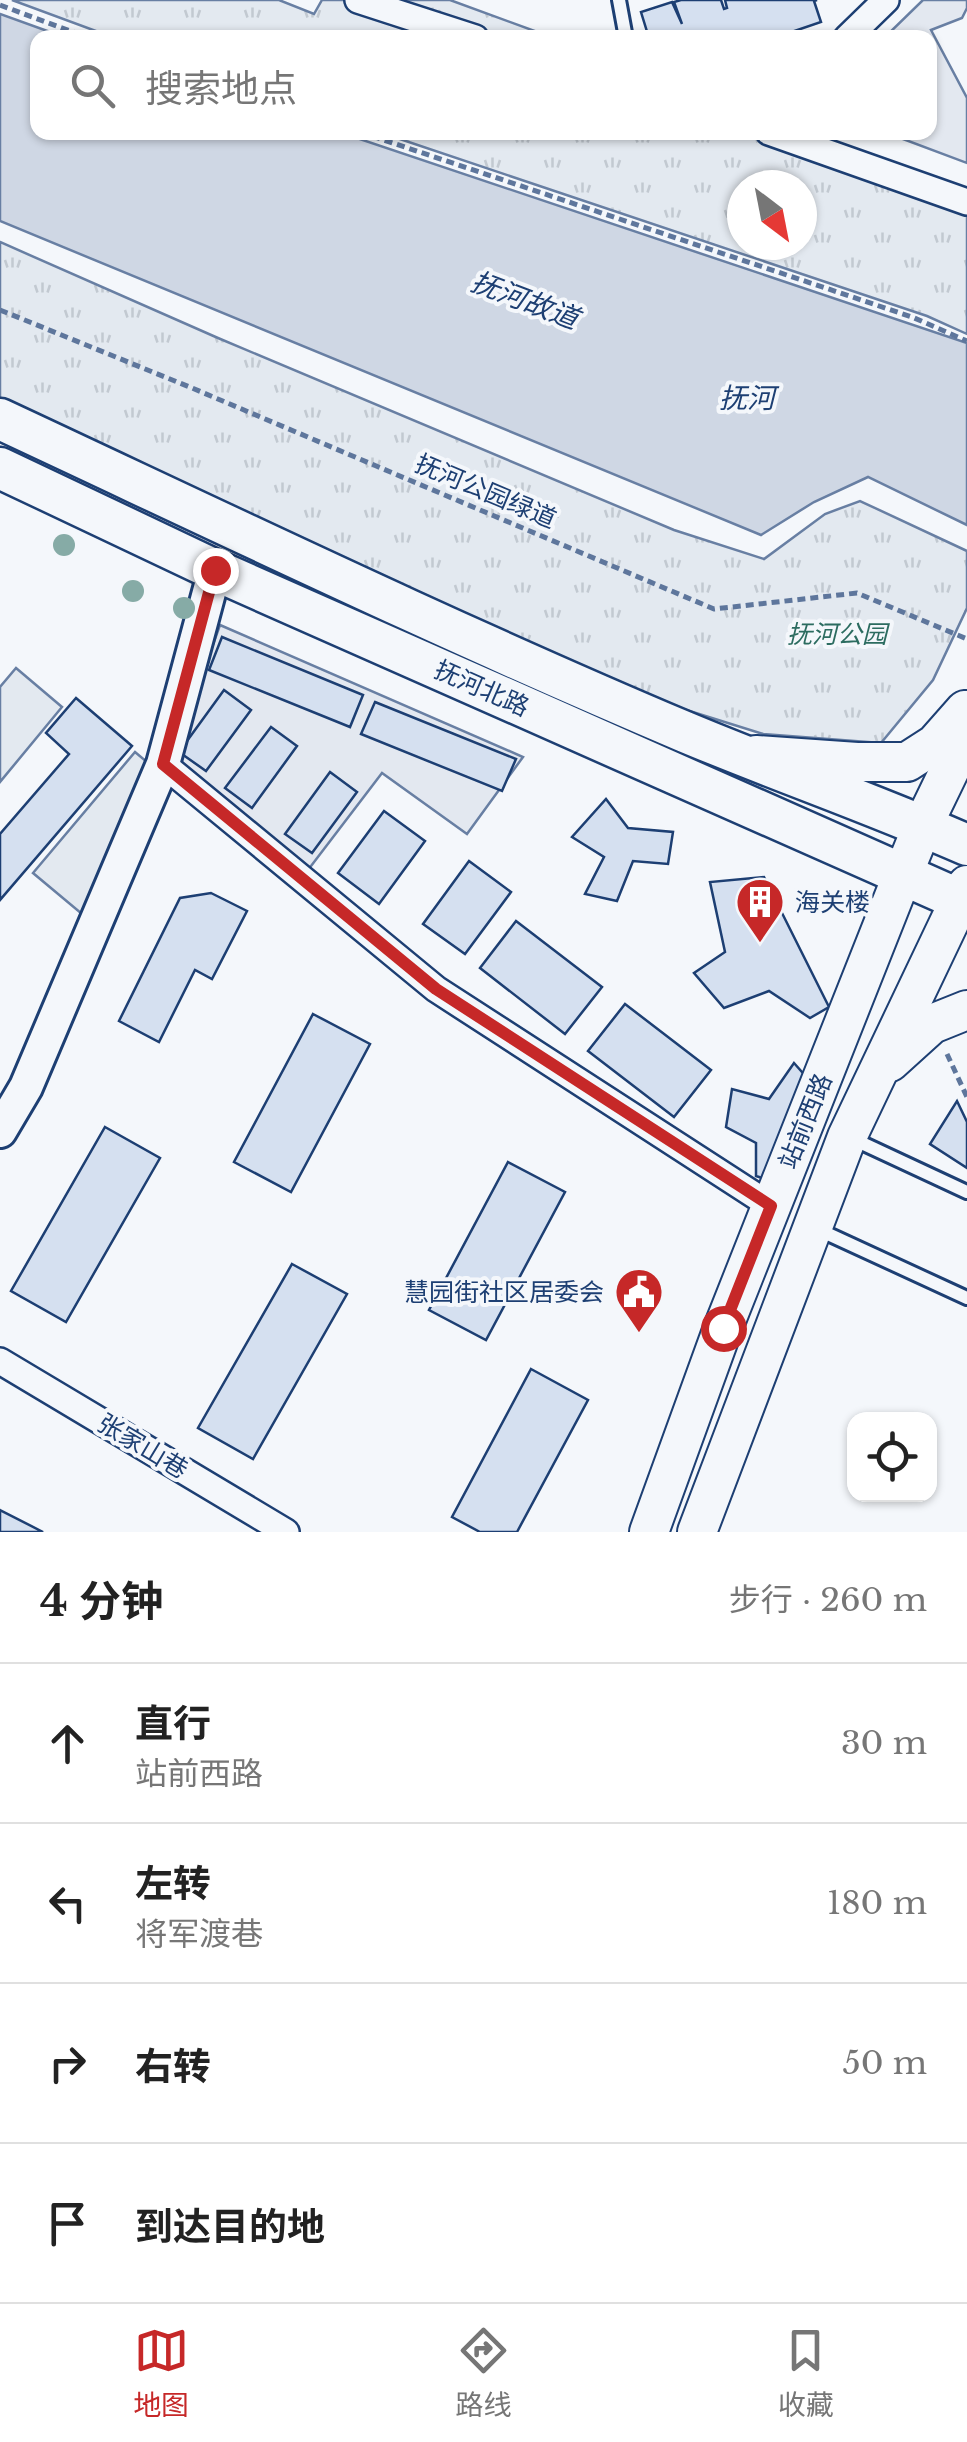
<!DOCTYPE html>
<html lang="zh">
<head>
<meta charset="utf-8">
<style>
  :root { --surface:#fff; --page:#f2f2f2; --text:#222; --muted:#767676; --line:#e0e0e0; --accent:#c62828 }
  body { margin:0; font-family:"Libre Baskerville","Noto Sans SC",serif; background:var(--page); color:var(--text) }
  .controls { position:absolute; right:30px; bottom:30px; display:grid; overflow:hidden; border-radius:20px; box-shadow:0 2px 8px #0004 }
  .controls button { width:90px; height:90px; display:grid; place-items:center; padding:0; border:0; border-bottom:2px solid var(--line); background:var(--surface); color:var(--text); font:50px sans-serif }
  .compass { position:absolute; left:727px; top:170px; width:90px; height:90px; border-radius:50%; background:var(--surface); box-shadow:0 2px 8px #0004; rotate:148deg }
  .stop { position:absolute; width:30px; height:30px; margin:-22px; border:8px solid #c62828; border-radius:50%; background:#fff }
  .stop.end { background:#c62828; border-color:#fff; box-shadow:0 2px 10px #0008 }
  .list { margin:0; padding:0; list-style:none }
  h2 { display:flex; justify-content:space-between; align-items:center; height:130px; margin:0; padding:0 40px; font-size:42px }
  h2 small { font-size:32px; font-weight:400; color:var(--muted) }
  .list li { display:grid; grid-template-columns:65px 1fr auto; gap:30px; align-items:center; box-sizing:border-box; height:160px; padding:0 40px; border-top:2px solid var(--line) }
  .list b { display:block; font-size:38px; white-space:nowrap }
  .list p { margin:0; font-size:32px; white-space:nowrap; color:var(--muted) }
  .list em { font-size:32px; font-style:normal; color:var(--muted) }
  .icon { flex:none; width:55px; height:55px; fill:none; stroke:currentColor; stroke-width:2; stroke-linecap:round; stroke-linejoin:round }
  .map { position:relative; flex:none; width:967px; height:1532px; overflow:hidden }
  .search { position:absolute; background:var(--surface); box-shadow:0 2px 8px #0004; left:30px; right:30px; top:30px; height:110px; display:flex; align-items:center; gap:25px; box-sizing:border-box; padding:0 35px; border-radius:20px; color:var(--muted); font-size:38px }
  .sheet { height:770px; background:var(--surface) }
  nav { display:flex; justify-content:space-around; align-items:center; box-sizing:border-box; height:140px; border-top:2px solid var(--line); background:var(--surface); font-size:28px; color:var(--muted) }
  nav a { display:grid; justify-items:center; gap:5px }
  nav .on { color:var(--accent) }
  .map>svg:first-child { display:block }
  .grass { fill:#e3e9f0; stroke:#687fa3; stroke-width:2.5 }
  .park { fill:url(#park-tufts); stroke:#687fa3; stroke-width:2.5; fill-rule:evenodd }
  .parking { fill:#e3e8f0; stroke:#687fa3; stroke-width:2.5 }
  .water { fill:#cfd7e4; stroke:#687fa3; stroke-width:2.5 }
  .building { fill:#d5e0f0; stroke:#1d3f73; stroke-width:2.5 }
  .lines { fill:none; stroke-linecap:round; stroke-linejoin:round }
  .service-casing { stroke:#1d3f73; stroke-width:18 }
  .minor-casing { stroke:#1d3f73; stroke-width:30 }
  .tertiary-casing { stroke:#1d3f73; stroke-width:38 }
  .secondary-casing { stroke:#1d3f73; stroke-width:42 }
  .primary-casing { stroke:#1d3f73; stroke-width:45 }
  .path { stroke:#5e769c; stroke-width:5; stroke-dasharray:8 5; stroke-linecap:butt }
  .service { stroke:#f4f7fb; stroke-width:12 }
  .minor { stroke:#f4f7fb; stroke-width:25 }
  .tertiary { stroke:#f4f7fb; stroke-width:32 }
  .secondary { stroke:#f4f7fb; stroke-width:38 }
  .primary { stroke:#f4f7fb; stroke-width:40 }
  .tree { fill:#86aba6 }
  .route { stroke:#c62828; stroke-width:12 }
  .labels { text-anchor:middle; stroke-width:8; stroke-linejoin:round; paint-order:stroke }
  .street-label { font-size:25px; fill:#1d3f73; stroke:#f4f7fb }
  .park-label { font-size:25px; font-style:italic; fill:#2c6c60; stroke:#f4f7fb }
  .poi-label { font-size:25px; fill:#1d3f73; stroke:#f4f7fb; text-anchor:start }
  .water-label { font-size:28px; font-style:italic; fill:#1d3f73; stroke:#f4f7fb }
</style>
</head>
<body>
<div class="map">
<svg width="967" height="1532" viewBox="0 0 967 1532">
  <defs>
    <pattern id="park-tufts" width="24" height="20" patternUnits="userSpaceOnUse" patternTransform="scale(2.5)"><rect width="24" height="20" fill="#e3e9f0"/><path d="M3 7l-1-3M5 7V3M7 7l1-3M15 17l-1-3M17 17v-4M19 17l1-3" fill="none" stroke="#c2c9d1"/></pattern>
  </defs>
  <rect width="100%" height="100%" fill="#f4f7fb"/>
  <g class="grass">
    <path d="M16 668 62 707 0 782V687Z"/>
    <path d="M135 752 147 762 82 914 33 873Z"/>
  </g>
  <g class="park">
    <path d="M12 0H279L314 14 322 0H450L551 37H112Z"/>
    <path d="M382 133H804L967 205V334L927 316ZM742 185H802V245H742Z"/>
    <path d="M0 242 218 338 674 530 764 559 825 514 860 501 967 551V608L933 680 881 743 763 734 648 698 0 410Z"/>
  </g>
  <g class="parking">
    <path d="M923 0H967V8L962 18 931 30 967 98V163L887 133 930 132V38L885 37Z"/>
    <path d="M220 625 523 757 467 834 382 773 308 870 172 759Z"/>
  </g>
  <path class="water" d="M0 14 64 37 38 38V132L342 133 967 343V525L868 477 814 502 761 535 0 221Z"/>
  <g class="building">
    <path d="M681 0H721L724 9 727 8 725 0H817L814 1 821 22 774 38H649L641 12 672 2 682 24 674 2Z"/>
    <path d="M222 637 363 695 350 727 209 670Z"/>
    <path d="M224 690 251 710 206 771 179 752Z"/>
    <path d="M76 698 132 746 0 900V834L69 754 46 733Z"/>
    <path d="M375 702 516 759 502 791 361 734Z"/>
    <path d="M271 727 297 746 252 808 225 788Z"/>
    <path d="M330 772 357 792 312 853 285 834Z"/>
    <path d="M606 799 628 828 673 832 668 864 633 861 617 901 585 894 604 857 572 837Z"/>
    <path d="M384 811 425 841 379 904 338 873Z"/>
    <path d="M469 861 511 892 465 954 423 924Z"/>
    <path d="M764 877 829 1007 810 1018 769 991 724 1008 694 973 725 952 710 882Z"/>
    <path d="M211 893 247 911 212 979 195 970 159 1042 119 1021 180 898Z"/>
    <path d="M516 921 602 987 565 1034 480 968Z"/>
    <path d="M625 1004 711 1070 674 1117 588 1051Z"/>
    <path d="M313 1014 370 1044 291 1192 234 1162Z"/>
    <path d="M794 1063 809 1080 768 1180 756 1176V1143L726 1127 732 1089 769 1099Z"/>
    <path d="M957 1101 967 1122V1168L930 1144Z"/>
    <path d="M105 1127 160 1158 66 1322 11 1291Z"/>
    <path d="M508 1162 565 1192 486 1340 429 1310Z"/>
    <path d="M292 1264 347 1294 253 1459 198 1428Z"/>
    <path d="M531 1369 588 1400 517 1532H480L452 1517Z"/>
    <path d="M0 1510 43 1532H0Z"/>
  </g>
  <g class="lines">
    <g class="service-casing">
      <g id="service">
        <path d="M619 0 626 38"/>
        <path d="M851 1138 967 1192"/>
        <path d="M815 1228 967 1298"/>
      </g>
    </g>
    <g class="minor-casing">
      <g id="minor">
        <path d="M358 0 475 38"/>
        <path d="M847 38 886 0"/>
        <path d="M769 132 967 202"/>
        <path d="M163 764 436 989 771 1206"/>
        <path d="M0 1361 286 1532"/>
      </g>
    </g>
    <g class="tertiary-casing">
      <path id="tertiary" d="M0 1131 26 1087 163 764 215 570"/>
    </g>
    <g class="secondary-casing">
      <g id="secondary">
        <path d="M756 755 857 762H907L935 744 965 710"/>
        <path d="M890 1062 932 1024 967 1010"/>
        <path d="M649 1532 723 1328 903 874 923 825 967 734"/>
        <path d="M697 1532 847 1137 967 885"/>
      </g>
    </g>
    <g class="primary-casing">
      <g id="primary">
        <path d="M0 419C227 525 453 634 685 732 778 771 874 804 967 845"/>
        <path d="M0 468 215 570 967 903"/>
      </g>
    </g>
    <g class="path">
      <path d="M0 5 89 38"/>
      <path d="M360 132 912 317 967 341"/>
      <path d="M0 310 192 388 714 609 857 593 967 639"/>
      <path d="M947 1054 967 1097"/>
    </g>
    <use href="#service" class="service"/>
    <use href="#minor" class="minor"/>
    <use href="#tertiary" class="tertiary"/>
    <use href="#secondary" class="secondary"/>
    <use href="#primary" class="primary"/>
  </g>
  <g class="tree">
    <circle cx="64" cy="545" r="11"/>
    <circle cx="133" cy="591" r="11"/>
    <circle cx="184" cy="608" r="11"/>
  </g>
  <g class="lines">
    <path class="route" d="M215 570 163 764 436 989 771 1206 723 1328"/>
  </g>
  <defs>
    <g id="building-pin" transform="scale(2.5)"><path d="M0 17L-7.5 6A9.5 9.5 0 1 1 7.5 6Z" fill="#c62828" stroke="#f4f7fb"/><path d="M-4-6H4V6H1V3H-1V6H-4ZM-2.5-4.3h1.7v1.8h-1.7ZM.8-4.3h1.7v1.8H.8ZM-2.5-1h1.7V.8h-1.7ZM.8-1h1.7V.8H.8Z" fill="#fff"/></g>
    <g id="civic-pin" transform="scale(2.5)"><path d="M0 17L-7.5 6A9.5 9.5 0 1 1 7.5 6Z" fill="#c62828" stroke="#f4f7fb"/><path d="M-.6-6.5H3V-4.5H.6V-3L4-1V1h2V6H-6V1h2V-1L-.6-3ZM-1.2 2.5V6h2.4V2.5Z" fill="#fff"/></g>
  </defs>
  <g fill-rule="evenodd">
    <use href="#building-pin" x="760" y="902"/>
    <use href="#civic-pin" x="639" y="1292"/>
  </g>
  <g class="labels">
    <g class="street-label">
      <text transform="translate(486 491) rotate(23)" y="9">抚河公园绿道</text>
      <text transform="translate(482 688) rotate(24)" y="9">抚河北路</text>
      <text transform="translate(805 1121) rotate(-68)" y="9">站前西路</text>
      <text transform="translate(143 1446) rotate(31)" y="9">张家山巷</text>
    </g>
    <g class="park-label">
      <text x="837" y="643">抚河公园</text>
    </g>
    <g class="poi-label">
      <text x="795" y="911">海关楼</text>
      <text x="604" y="1301" text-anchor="end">慧园街社区居委会</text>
    </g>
    <g class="water-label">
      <text transform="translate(525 300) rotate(21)" y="10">抚河故道</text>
      <text x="747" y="408">抚河</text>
    </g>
  </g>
</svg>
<div class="controls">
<button><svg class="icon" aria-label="locate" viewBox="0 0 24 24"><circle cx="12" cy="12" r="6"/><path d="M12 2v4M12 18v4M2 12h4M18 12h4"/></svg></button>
</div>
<svg class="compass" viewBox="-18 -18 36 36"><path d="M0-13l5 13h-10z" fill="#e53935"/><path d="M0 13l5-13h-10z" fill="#767676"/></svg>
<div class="stop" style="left:723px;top:1328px"></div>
<div class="stop end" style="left:215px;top:570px"></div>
<div class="search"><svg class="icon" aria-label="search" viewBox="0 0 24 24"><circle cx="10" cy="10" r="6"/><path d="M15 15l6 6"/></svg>搜索地点</div>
</div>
<section class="sheet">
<h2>4 分钟<small>步行 · 260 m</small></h2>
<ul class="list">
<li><svg class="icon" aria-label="ahead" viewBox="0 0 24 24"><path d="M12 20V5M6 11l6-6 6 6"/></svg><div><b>直行</b><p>站前西路</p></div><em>30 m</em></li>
<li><svg class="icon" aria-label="left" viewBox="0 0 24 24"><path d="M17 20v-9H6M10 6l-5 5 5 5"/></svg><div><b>左转</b><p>将军渡巷</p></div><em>180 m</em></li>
<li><svg class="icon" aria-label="right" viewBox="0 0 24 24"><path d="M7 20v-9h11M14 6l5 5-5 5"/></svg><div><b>右转</b></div><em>50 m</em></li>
<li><svg class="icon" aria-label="arrive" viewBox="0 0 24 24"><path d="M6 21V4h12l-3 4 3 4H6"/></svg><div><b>到达目的地</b></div></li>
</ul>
</section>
<nav>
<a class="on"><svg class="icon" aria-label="map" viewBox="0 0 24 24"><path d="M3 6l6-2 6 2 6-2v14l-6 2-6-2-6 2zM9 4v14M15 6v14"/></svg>地图</a>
<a><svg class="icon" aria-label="directions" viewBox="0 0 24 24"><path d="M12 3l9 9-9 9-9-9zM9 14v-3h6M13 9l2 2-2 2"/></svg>路线</a>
<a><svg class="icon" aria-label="saved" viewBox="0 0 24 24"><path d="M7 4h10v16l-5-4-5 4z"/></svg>收藏</a>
</nav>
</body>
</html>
